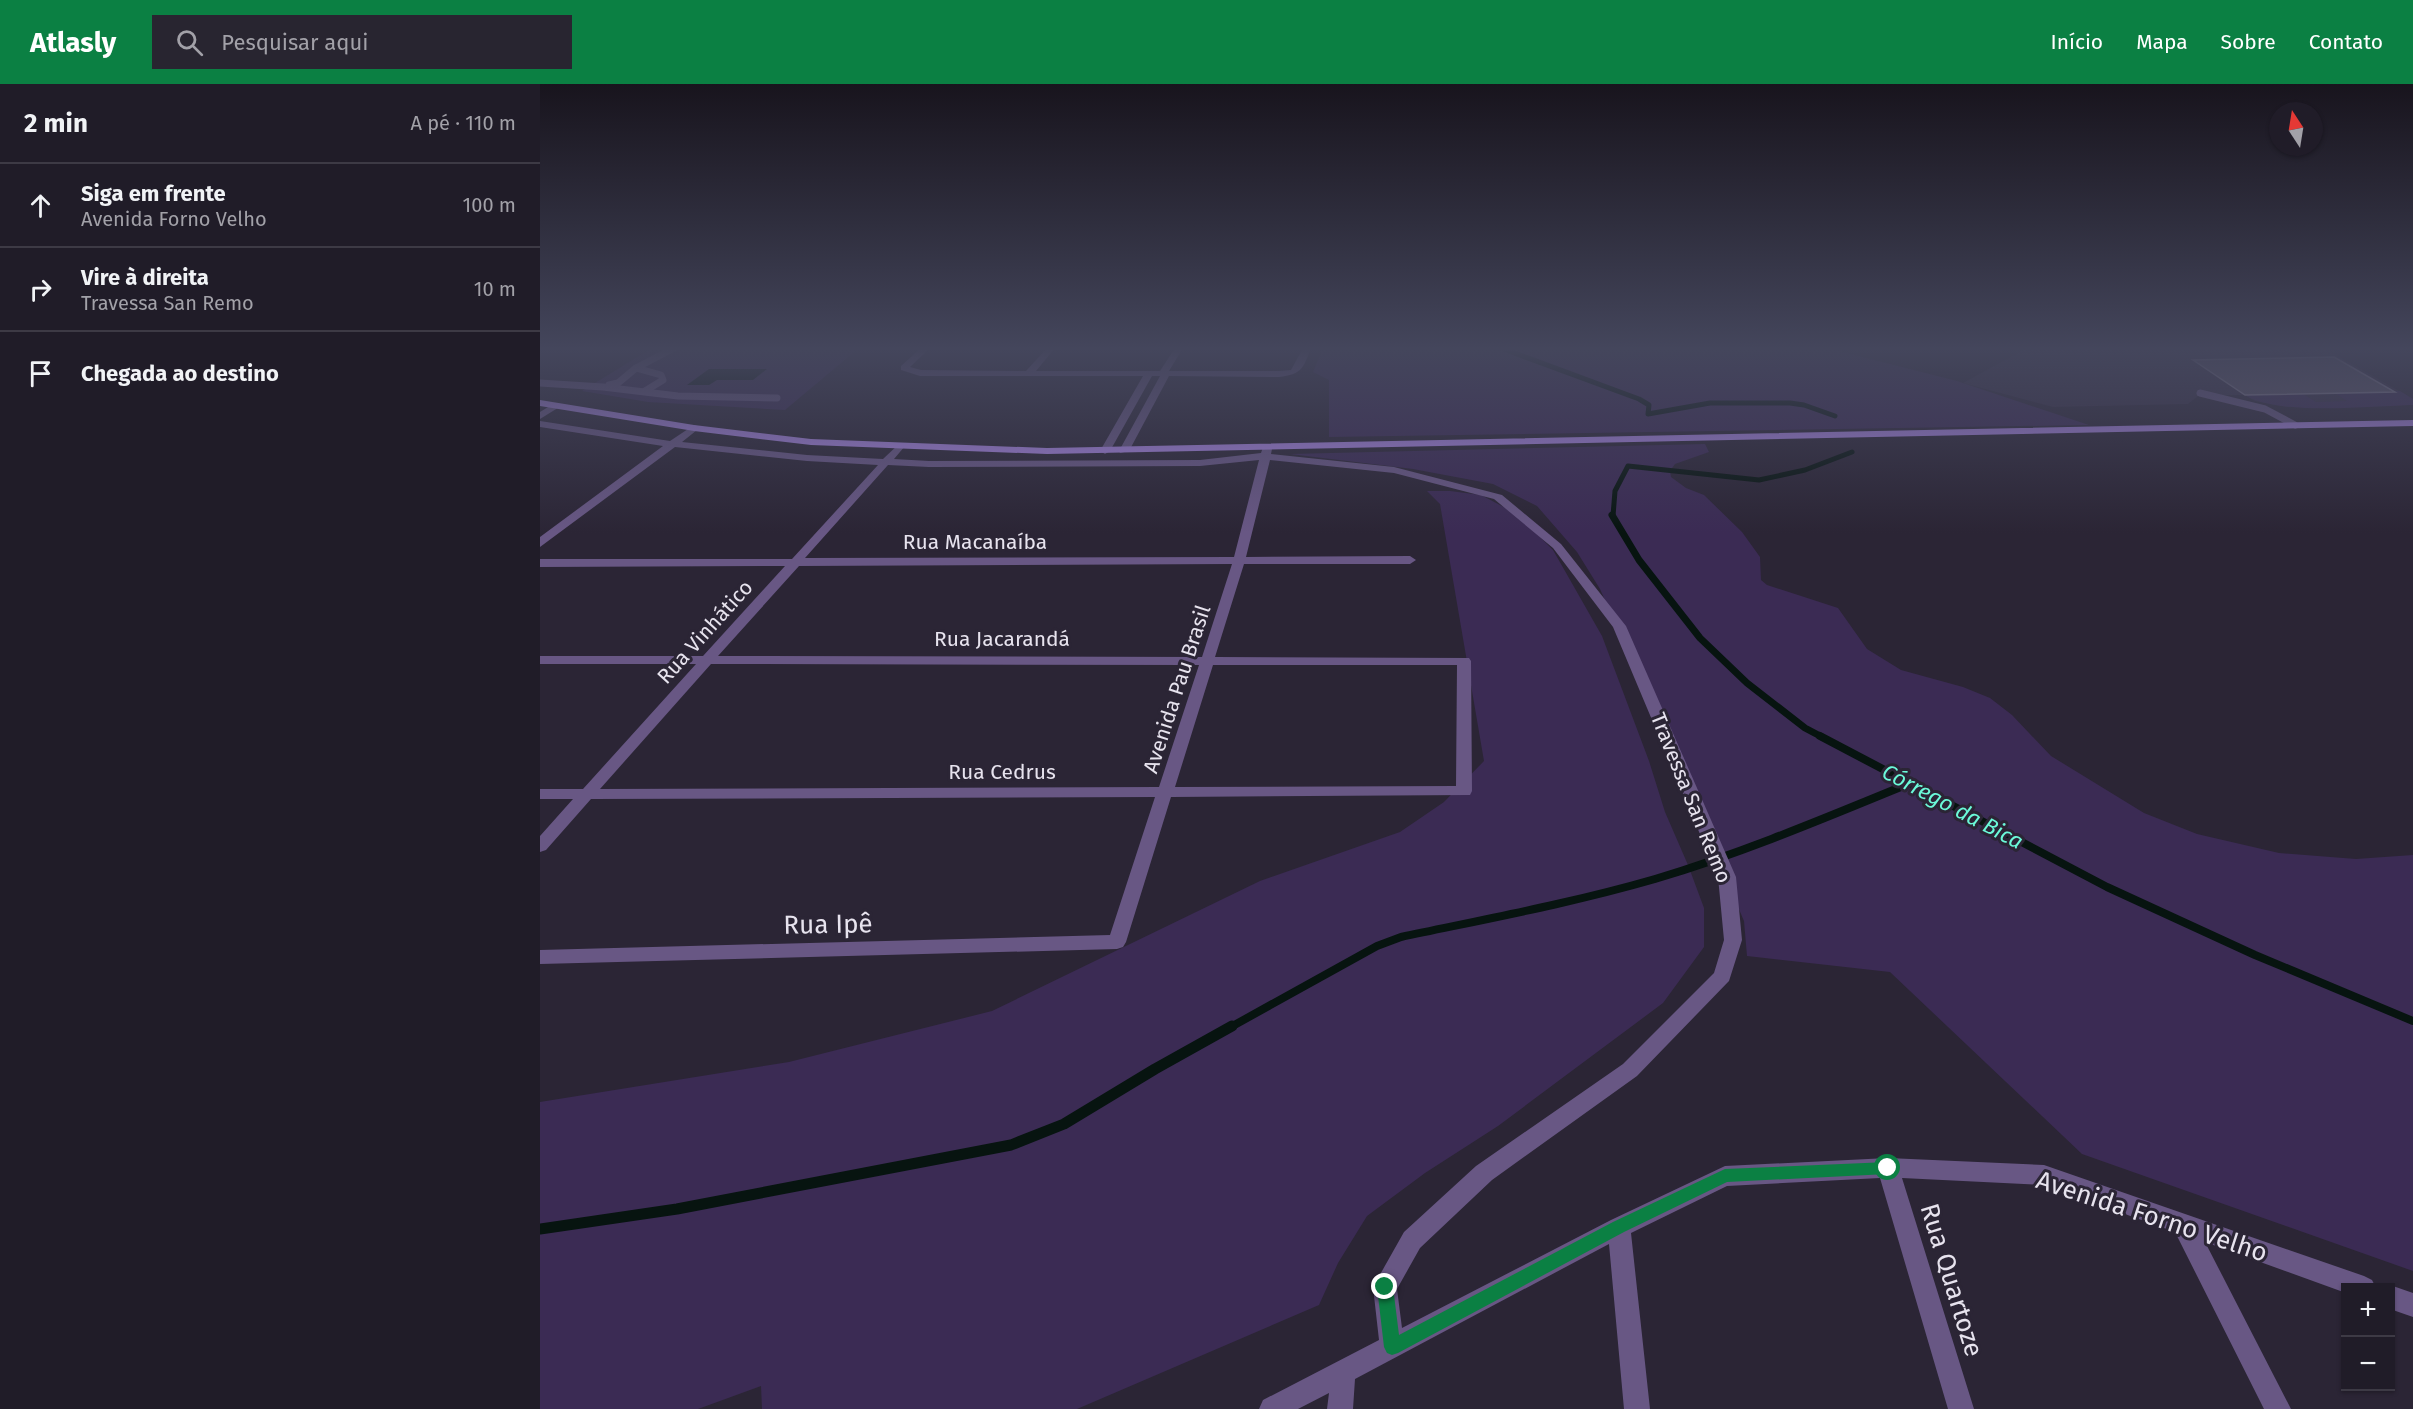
<!DOCTYPE html>
<html lang="pt">
<head>
<meta charset="utf-8">
<style>
  :root { --surface:#201c28; --page:#282530; --text:#f1f3f6; --muted:#a2a1a8; --line:#3d3a45; --accent:#0b8043 }
  body { margin:0; font-family:"Fira Sans",sans-serif; background:var(--page); color:var(--text) }
  .controls { position:absolute; right:18px; bottom:18px; display:grid; overflow:hidden; border-radius:0px; box-shadow:0 2px 4px #0004 }
  .controls button { width:54px; height:54px; display:grid; place-items:center; padding:0; border:0; border-bottom:2px solid var(--line); background:var(--surface); color:var(--text); font:30px sans-serif }
  .compass { position:absolute; left:1729px; top:18px; width:54px; height:54px; border-radius:50%; background:var(--surface); box-shadow:0 2px 4px #0004; rotate:348deg }
  .stop { position:absolute; width:18px; height:18px; margin:-14px; border:4px solid #0b8043; border-radius:50%; background:#fff }
  .stop.end { background:#0b8043; border-color:#fff; box-shadow:0 2px 6px #0008 }
  .list { margin:0; padding:0; list-style:none }
  h2 { display:flex; justify-content:space-between; align-items:center; height:78px; margin:0; padding:0 24px; font-size:26px }
  h2 small { font-size:20px; font-weight:400; color:var(--muted) }
  .list li { display:grid; grid-template-columns:39px 1fr auto; gap:18px; align-items:center; box-sizing:border-box; height:84px; padding:0 24px; border-top:2px solid var(--line) }
  .list b { display:block; font-size:22px; white-space:nowrap }
  .list p { margin:0; font-size:20px; white-space:nowrap; color:var(--muted) }
  .list em { font-size:20px; font-style:normal; color:var(--muted) }
  .icon { flex:none; width:33px; height:33px; fill:none; stroke:currentColor; stroke-width:2; stroke-linecap:round; stroke-linejoin:round }
  .map { position:relative; flex:none; width:1873px; height:1325px; overflow:hidden }
  header { display:flex; align-items:center; gap:36px; box-sizing:border-box; height:84px; padding:0 30px; background:var(--accent); color:#fff }
  header strong { font-size:28px }
  nav { display:flex; gap:33px; margin-inline-start:auto; font-size:21px }
  .search { width:420px; height:54px; background:var(--page); display:flex; align-items:center; gap:15px; box-sizing:border-box; padding:0 21px; border-radius:0px; color:var(--muted); font-size:22px }
  main { display:flex }
  aside { flex:1; background:var(--surface) }
  .map>svg:first-child { display:block }
  .built { fill:#362e44 }
  .green { fill:#3b2b54 }
  .water { fill:#071410 }
  .lines { fill:none; stroke-linecap:round; stroke-linejoin:round }
  .stream-far3 { stroke:#071410; stroke-width:5 }
  .stream-far2 { stroke:#071410; stroke-width:7 }
  .stream-far1 { stroke:#071410; stroke-width:8 }
  .stream { stroke:#071410; stroke-width:11 }
  .building { fill:#60596c; stroke:#8b8498; stroke-width:1.5 }
  .lane { stroke:#685784; stroke-width:7 }
  .street { fill:#685784; fill-rule:evenodd }
  .primary { fill:#a884e1; fill-rule:evenodd }
  .route { fill:#0b8043 }
  .labels { text-anchor:middle; stroke-width:6; stroke-linejoin:round; paint-order:stroke }
  .street-label { font-size:21px; fill:#e7e3ee; stroke:#2b2535 }
  .water-label { font-size:22px; font-style:italic; fill:#6bfad9; stroke:#2b2535 }
  .near-street-label { font-size:26px; fill:#e7e3ee; stroke:#2b2535 }
</style>
</head>
<body>
<header>
<strong>Atlasly</strong>
<div class="search"><svg class="icon" aria-label="search" viewBox="0 0 24 24"><circle cx="10" cy="10" r="6"/><path d="M15 15l6 6"/></svg>Pesquisar aqui</div>
<nav><a>Início</a><a>Mapa</a><a>Sobre</a><a>Contato</a></nav>
</header>
<main>
<aside>
<h2>2 min<small>A pé · 110 m</small></h2>
<ul class="list">
<li><svg class="icon" aria-label="ahead" viewBox="0 0 24 24"><path d="M12 20V5M6 11l6-6 6 6"/></svg><div><b>Siga em frente</b><p>Avenida Forno Velho</p></div><em>100 m</em></li>
<li><svg class="icon" aria-label="right" viewBox="0 0 24 24"><path d="M7 20v-9h11M14 6l5 5-5 5"/></svg><div><b>Vire à direita</b><p>Travessa San Remo</p></div><em>10 m</em></li>
<li><svg class="icon" aria-label="arrive" viewBox="0 0 24 24"><path d="M6 21V4h12l-3 4 3 4H6"/></svg><div><b>Chegada ao destino</b></div></li>
</ul>
</aside>
<div class="map">
<svg width="1873" height="1325" viewBox="0 0 1873 1325">
  <rect width="100%" height="100%" fill="#2b2535"/>
  <path class="built" d="M1487 264H1784L1873 315V321L1748 323 1715 317 1705 311H1681L1663 308 1648 320 1513 323 1423 299Z"/>
  <g class="green">
    <path d="M112 264H319L245 326 108 318 42 307Z"/>
    <path d="M783 264H1287L1417 297 1549 341 789 353V296L773 288Z"/>
    <path d="M1860 307 1873 315V321C1833 322 1736 332 1705 311L1763 310 1776 318 1807 317 1795 309Z"/>
    <path d="M1165 360 1169 368 1135 380 1130 387 1131 393 1146 404 1164 411 1202 448 1220 473 1221 496 1227 501 1298 524 1327 565 1361 586 1423 603 1450 614 1472 631 1511 672 1604 729 1657 750 1739 769 1816 775 1873 771V1187L1542 1070 1350 888 1207 872 1204 837 1133 669 1060 505 1037 468 997 422 953 400 873 385 750 370Z"/>
    <path d="M887 407H910L941 411 977 430 1013 466 1062 552 1109 677 1125 728 1148 781 1164 824V863L1123 919 958 1042 885 1089 827 1132 798 1179 779 1221 537 1325H222L221 1302 158 1325H0V1018L249 978 452 927 720 797 860 748 904 718 944 677 900 420Z"/>
  </g>
  <path class="water" d="M169 285H227L213 296H177L169 301H147Z"/>
  <g class="lines">
    <g class="stream-far3">
      <path d="M961 264 1099 315 1109 321 1108 330 1170 319H1250L1264 321 1295 332"/>
      <path d="M1073 432 1075 407 1088 382 1219 396 1265 386 1312 368"/>
    </g>
    <path class="stream-far2" d="M1072 431 1099 476 1160 554 1207 599 1265 644 1282 653"/>
    <g class="stream-far1">
      <path d="M1280 652 1567 803 1715 871 1873 937"/>
      <path d="M689 944 837 862 861 853C946 835 1032 819 1115 795 1202 769 1285 734 1368 700"/>
    </g>
    <path class="stream" d="M0 1145 137 1125 471 1061 524 1040 615 985 692 942"/>
  </g>
  <path class="building" d="M1794 273 1855 308 1705 311 1653 276Z"/>
  <g class="lines">
    <g class="lane">
      <path d="M96 284 121 291 123 296 105 307"/>
      <path d="M0 299 63 303 138 312 237 314"/>
      <path d="M69 301 78 299 96 284 134 264"/>
      <path d="M1660 309 1725 325 1755 341"/>
    </g>
    <g class="street">
      <path d="M381 264H390L370 283 381 286 486 287 507 264H515L496 287H620L635 264H643L629 287H739L751 286 763 264H771C763 285 762 290 739 293L629 292 589 367 580 369 579 367 620 292H612L570 367 565 370 560 367 603 292H380L361 286V282Z"/>
      <path d="M13 320 21 322 0 335V328Z"/>
      <path d="M0 337 130 357 154 341 157 342V346L142 358 267 371 343 375 360 359 365 362 354 375 389 377 660 376 721 369 723 363 727 362 732 365 731 370 854 383 962 411 1021 460 1086 542 1196 793 1202 856 1189 897 1097 992 952 1096 880 1164 857 1205 862 1244 1071 1136 1185 1082 1348 1074 1504 1081 1824 1192 1832 1196 1836 1204H1806V1209L1665 1158 1751 1325H1724L1635 1148 1504 1101 1362 1094 1434 1325H1408L1340 1094 1187 1102 1091 1149 1110 1325H1084L1069 1160 815 1295 813 1325H787L789 1309 758 1325H719L723 1316 839 1256 833 1203 864 1148 936 1082 1083 980 1174 889 1184 856 1178 793 1073 543 1013 464 954 415 854 389 730 376 706 473 870 472 876 476 870 480H704L675 573 929 574 931 577 932 707 930 711 631 713 586 858 583 863 577 865 0 880V866L570 851 615 713 51 715 6 766 0 768V752L33 715H0V705H43L156 580H0V572H163L245 482 0 483V475H252L338 381 267 377 135 363 0 463V453L123 362 0 343ZM719 376 694 473 265 474 348 381 389 383 660 382ZM692 480 662 573 178 572 259 482ZM171 580 659 581 619 703 60 705ZM673 581H917L916 702 635 703Z"/>
      <path d="M1850 1201 1873 1209V1233L1850 1225V1204H1845Z"/>
    </g>
    <path class="primary" d="M0 316 154 341 271 355 507 364 1873 336V342L507 370 271 361 154 347 0 322Z"/>
  </g>
  <linearGradient id="sky" x2="0" y2="1"><stop stop-color="#18141d"/><stop offset="0.59" stop-color="#44465c"/><stop offset="1" stop-color="#44465c" stop-opacity="0"/></linearGradient>
  <rect width="1873" height="449" fill="url(#sky)"/>
  <path class="route" d="M1348 1078 1353 1079 1355 1084 1353 1088 1348 1090 1187 1098 1084 1148 858 1269 852 1271 847 1269 844 1263 837 1203 840 1197 845 1195 850 1197 853 1203 859 1251 1073 1138 1185 1085Z"/>
  <g class="labels">
    <g class="street-label">
      <text x="435" y="465">Rua Macanaíba</text>
      <text transform="translate(165 548) rotate(-48)" y="7">Rua Vinhático</text>
      <text x="462" y="562">Rua Jacarandá</text>
      <text transform="translate(637 605) rotate(-72)" y="7">Avenida Pau Brasil</text>
      <text x="462" y="695">Rua Cedrus</text>
      <text transform="translate(1151 714) rotate(68)" y="7">Travessa San Remo</text>
    </g>
    <g class="water-label">
      <text transform="translate(1413 722) rotate(28)" y="8">Córrego da Bica</text>
    </g>
    <g class="near-street-label">
      <text transform="translate(288 840) rotate(-1)" y="9">Rua Ipê</text>
      <text transform="translate(1612 1132) rotate(18)" y="9">Avenida Forno Velho</text>
      <text transform="translate(1412 1196) rotate(73)" y="9">Rua Quartoze</text>
    </g>
  </g>
</svg>
<div class="controls">
<button>+</button>
<button>−</button>
</div>
<svg class="compass" viewBox="-18 -18 36 36"><path d="M0-13l5 13h-10z" fill="#e53935"/><path d="M0 13l5-13h-10z" fill="#a2a1a8"/></svg>
<div class="stop" style="left:1348px;top:1084px"></div>
<div class="stop end" style="left:845px;top:1203px"></div>
</div>
</main>
</body>
</html>
